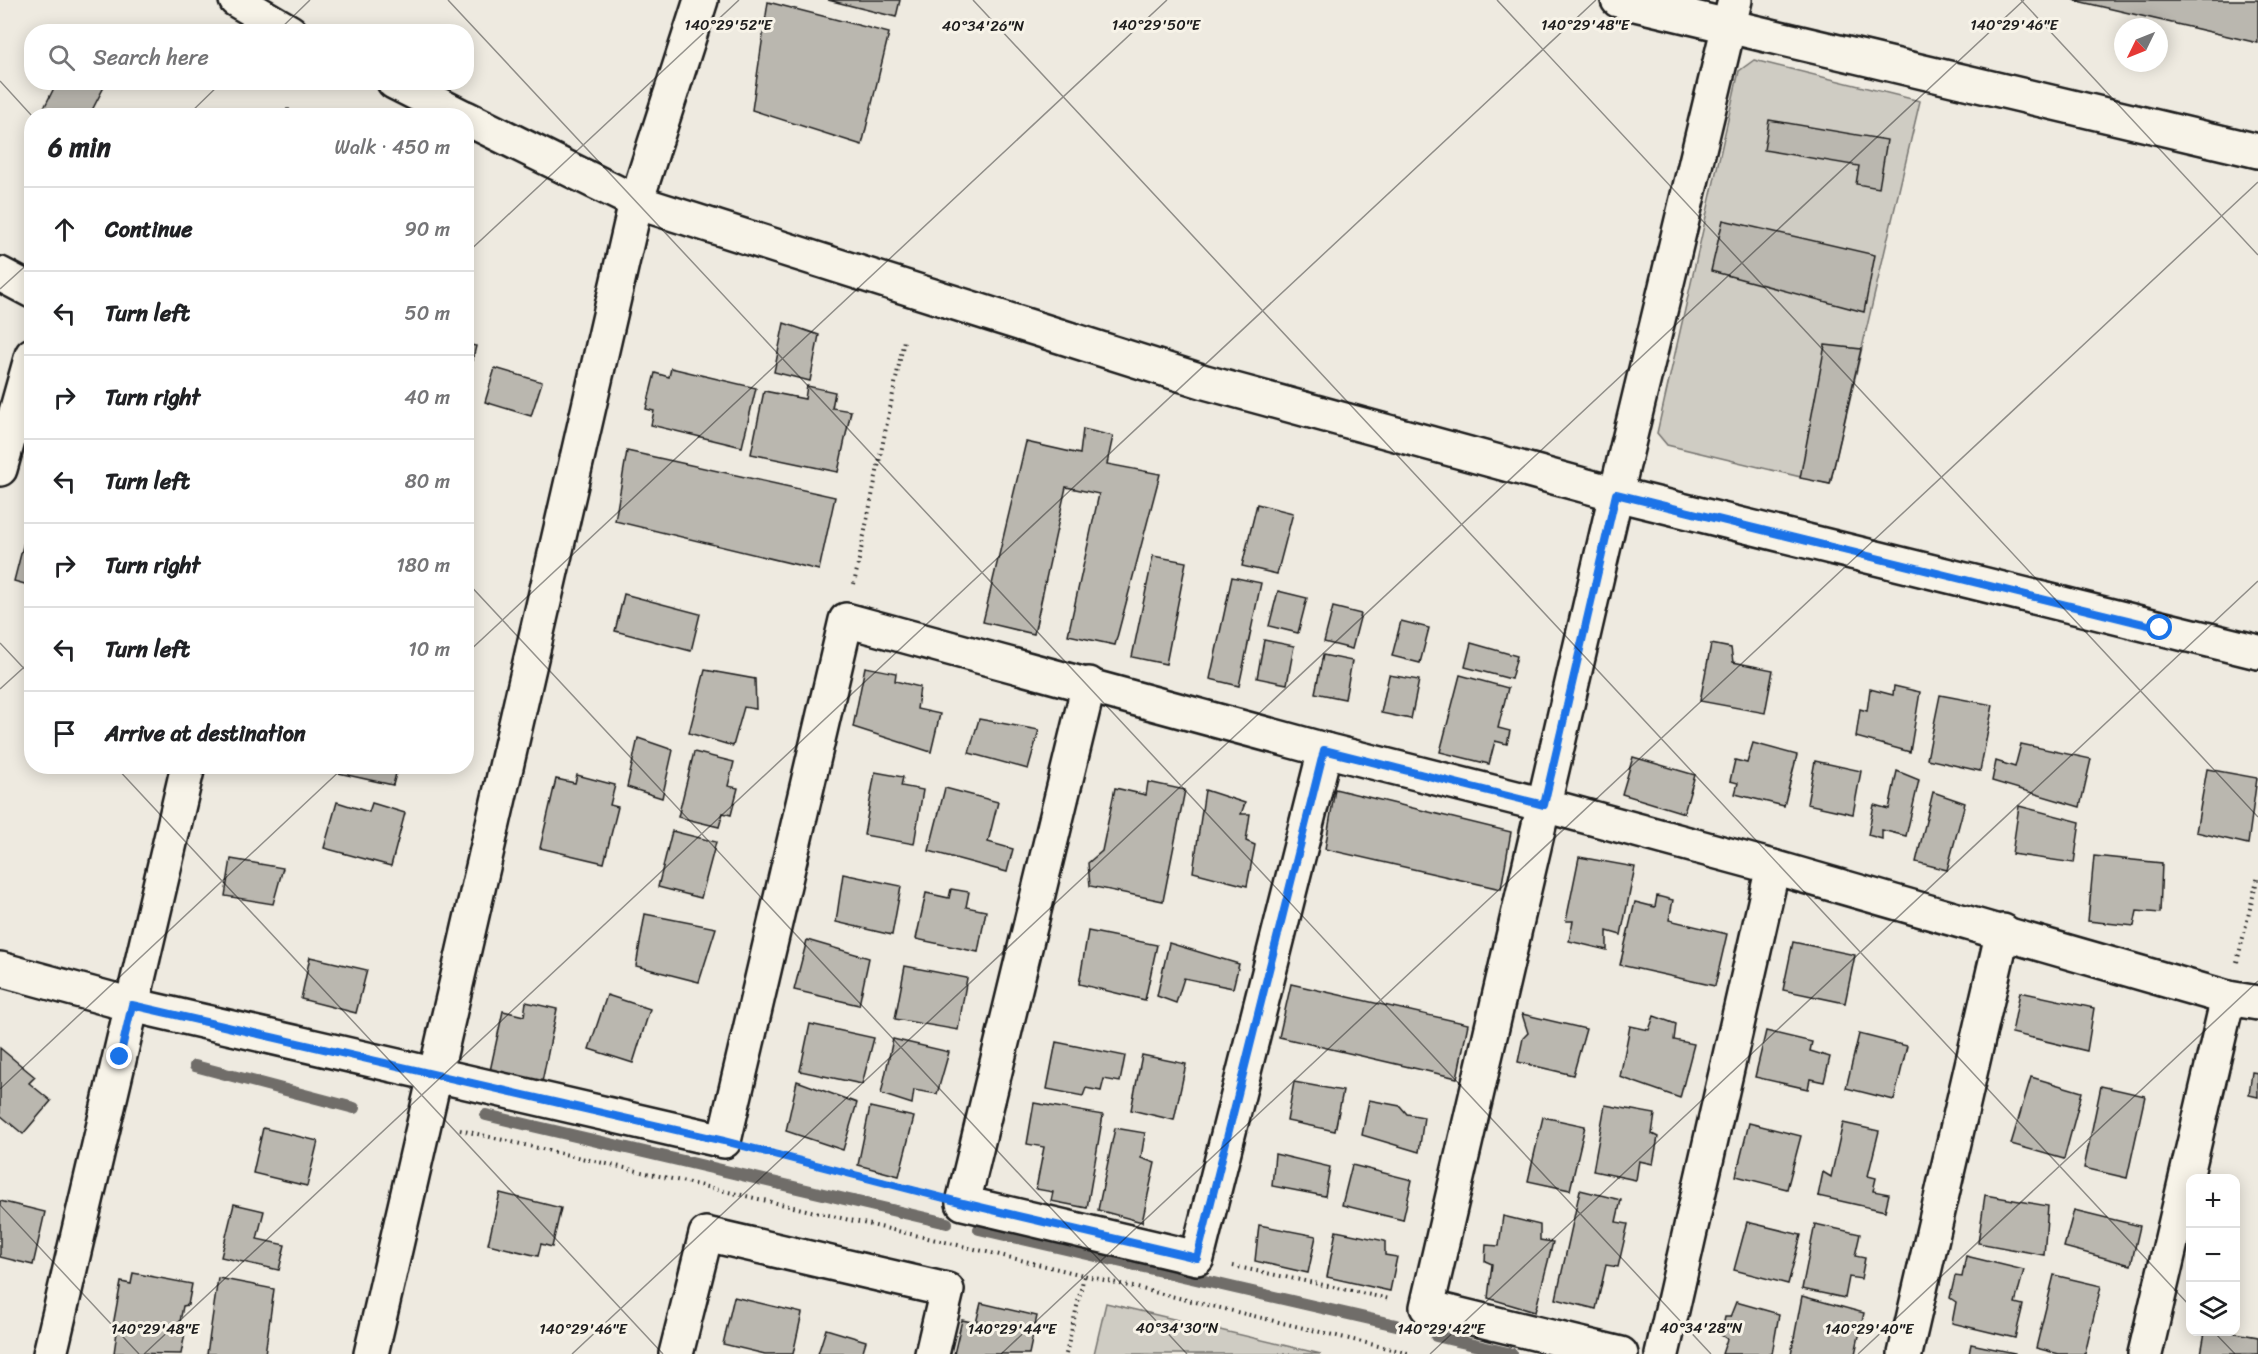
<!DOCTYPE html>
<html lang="en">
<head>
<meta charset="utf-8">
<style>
  :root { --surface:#fff; --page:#f2f2f2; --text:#202124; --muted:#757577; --line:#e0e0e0 }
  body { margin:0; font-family:Sriracha,sans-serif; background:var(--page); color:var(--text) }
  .controls { position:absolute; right:18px; bottom:18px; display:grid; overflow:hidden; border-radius:12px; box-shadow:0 3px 15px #0003 }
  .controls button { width:54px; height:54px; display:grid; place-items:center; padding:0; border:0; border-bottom:2px solid var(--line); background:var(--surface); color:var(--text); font:30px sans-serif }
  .compass { position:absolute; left:2114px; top:18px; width:54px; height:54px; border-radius:50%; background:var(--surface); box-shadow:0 3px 15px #0003; rotate:227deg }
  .stop { position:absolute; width:18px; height:18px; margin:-14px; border:4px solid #1a73e8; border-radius:50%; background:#fff }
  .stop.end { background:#1a73e8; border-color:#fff; box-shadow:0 2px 6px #0008 }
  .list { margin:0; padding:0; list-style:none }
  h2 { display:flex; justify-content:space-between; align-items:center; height:78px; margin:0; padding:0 24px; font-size:26px }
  h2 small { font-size:20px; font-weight:400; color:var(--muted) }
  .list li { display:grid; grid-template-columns:39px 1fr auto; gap:18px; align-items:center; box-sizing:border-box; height:84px; padding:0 24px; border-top:2px solid var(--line) }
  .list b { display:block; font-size:22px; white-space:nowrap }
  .list em { font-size:20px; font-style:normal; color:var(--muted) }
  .icon { flex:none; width:33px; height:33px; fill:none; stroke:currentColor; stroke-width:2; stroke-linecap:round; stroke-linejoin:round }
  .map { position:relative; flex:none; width:2258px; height:1354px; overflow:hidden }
  .search { position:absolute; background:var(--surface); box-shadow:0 3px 15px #0003; left:24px; top:24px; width:450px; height:66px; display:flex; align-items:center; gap:15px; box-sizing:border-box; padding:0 21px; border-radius:24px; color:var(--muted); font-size:22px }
  .panel { position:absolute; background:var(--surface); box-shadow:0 3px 15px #0003; left:24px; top:108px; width:450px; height:666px; border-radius:24px }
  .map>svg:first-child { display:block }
  .green { fill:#cfccc3; stroke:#767470; stroke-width:1.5 }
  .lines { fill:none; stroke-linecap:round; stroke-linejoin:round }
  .stream { stroke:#6f6d69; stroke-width:12 }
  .building { fill:#bab7af; stroke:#1c1c1c; stroke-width:1.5 }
  .minor-casing { stroke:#1c1c1c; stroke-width:38 }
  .path { stroke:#1c1c1c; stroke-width:4; stroke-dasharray:1.5 4.5; stroke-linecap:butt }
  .minor { stroke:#f7f3e8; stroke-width:33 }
  .route { stroke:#1a73e8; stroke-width:8 }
  .ticks { fill:none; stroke:#1c1c1c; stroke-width:1.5; stroke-opacity:0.45 }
  .ticks-label { font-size:15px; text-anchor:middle; fill:#1c1c1c; stroke:#f7f3e8; stroke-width:6; stroke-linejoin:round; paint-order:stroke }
</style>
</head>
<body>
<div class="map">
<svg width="2258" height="1354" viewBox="0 0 2258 1354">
  <rect width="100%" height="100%" fill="#eeeae0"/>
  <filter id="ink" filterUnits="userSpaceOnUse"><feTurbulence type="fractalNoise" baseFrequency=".0167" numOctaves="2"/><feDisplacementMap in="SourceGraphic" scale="12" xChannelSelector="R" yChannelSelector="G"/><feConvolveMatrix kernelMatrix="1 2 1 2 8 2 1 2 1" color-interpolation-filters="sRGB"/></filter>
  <g filter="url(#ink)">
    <g class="green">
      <path d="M1754 60 1920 101 1830 484 1667 445 1657 433 1739 71Z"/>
      <path d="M1106 1303 1321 1354H1094Z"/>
    </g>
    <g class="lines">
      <g class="stream">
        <path d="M195 1066 354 1108"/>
        <path d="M486 1115 947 1223"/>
        <path d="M979 1229 1396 1325"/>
        <path d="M1436 1336 1512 1354"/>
      </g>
    </g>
    <g class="building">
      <path d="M828 0H900L896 17Z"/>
      <path d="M2073 0H2258V43Z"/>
      <path d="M768 2 889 33 862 145 752 110Z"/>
      <path d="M57 82H100L105 85 89 116H40Z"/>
      <path d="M1769 120 1887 140 1879 188 1856 184 1859 166 1764 150Z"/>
      <path d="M1723 220 1875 255 1864 312 1711 271Z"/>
      <path d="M784 323 819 335 810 381 774 372Z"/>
      <path d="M466 344 476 346 466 387Z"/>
      <path d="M1825 345 1861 349 1830 484 1800 478Z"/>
      <path d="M495 368 542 382 531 416 485 402Z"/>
      <path d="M671 368 756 388 742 447 651 425 654 411 646 409 655 373 669 377Z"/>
      <path d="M807 386 835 392 832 408 851 411 838 472 751 454 764 391 805 399Z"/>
      <path d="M1083 429 1113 436 1107 464 1160 474 1115 645 1068 635 1099 494 1066 487 1034 634 983 622 1026 442 1080 454Z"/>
      <path d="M627 451 835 497 819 570 615 521Z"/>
      <path d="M1257 504 1293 513 1277 574 1242 566Z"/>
      <path d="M32 511V586L14 581Z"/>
      <path d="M1153 556 1186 562 1166 664 1132 657Z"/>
      <path d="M1232 577 1261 583 1239 686 1210 679Z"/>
      <path d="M1278 591 1307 598 1298 633 1269 626Z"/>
      <path d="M624 594 700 614 691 651 615 631Z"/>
      <path d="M1333 607 1361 614 1352 649 1324 642Z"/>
      <path d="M1401 621 1429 628 1420 663 1392 656Z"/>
      <path d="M1264 640 1294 646 1287 684 1257 678Z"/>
      <path d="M1471 643 1517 656 1511 679 1465 667Z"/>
      <path d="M1711 644 1731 648 1733 662 1773 670 1765 713 1700 701Z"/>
      <path d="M1323 655 1352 661 1345 699 1315 693Z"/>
      <path d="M865 667 896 673 895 681 920 687 917 709 940 714 931 752 853 727Z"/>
      <path d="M705 670 755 679 756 709 744 707 733 746 689 733Z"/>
      <path d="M1389 675 1419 680 1411 719 1381 713Z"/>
      <path d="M1460 675 1508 688 1498 728 1510 731 1507 744 1495 741 1489 764 1440 752Z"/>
      <path d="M1894 686 1920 692 1910 752 1856 737 1860 709 1867 711 1870 689 1893 695Z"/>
      <path d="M1940 695 1993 705 1980 771 1927 759Z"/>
      <path d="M979 719 1039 730 1028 769 969 753Z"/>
      <path d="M638 738 673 750 662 798 627 787Z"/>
      <path d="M1753 743 1797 755 1784 806 1735 794 1738 783 1730 781 1735 760 1747 763Z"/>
      <path d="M2021 744 2091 759 2080 807 1992 781 1996 761 2015 767Z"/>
      <path d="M694 752 734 762 728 786 738 788 731 815 723 813 719 827 678 817Z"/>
      <path d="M1633 757 1695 775 1684 813 1622 794Z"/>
      <path d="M1815 761 1861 771 1853 814 1807 804Z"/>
      <path d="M339 766H398L393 785 338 773Z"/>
      <path d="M2207 769 2257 778 2248 844 2196 832Z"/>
      <path d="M1897 771 1919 780 1906 836 1882 830V839L1868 835 1874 805 1889 809Z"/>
      <path d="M875 772 903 777 901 786 923 790 914 844 864 835Z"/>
      <path d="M577 775 615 785 610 805 618 807 604 863 540 848 556 779 575 783Z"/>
      <path d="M1148 782 1185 790 1163 901 1090 886 1088 863 1102 851 1115 788 1146 795Z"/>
      <path d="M945 788 998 802 988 842 1013 849 1007 872 929 851Z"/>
      <path d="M1335 789 1511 832 1501 889 1325 849Z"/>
      <path d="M1205 790 1245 803 1241 814H1250L1246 841 1255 845 1247 886 1193 872Z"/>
      <path d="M1933 792 1965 803 1947 870 1916 862Z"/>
      <path d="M337 802 369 812 372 803 405 813 391 866 324 848Z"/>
      <path d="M2019 806 2080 822 2074 863 2012 854Z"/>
      <path d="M672 831 716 842 701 898 658 887Z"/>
      <path d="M2094 856 2162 863 2160 913 2137 911 2134 926 2088 921Z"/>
      <path d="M1579 857 1635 867 1621 935 1607 931V950L1569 941 1573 921H1566Z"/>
      <path d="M231 859 283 868 273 904 225 896Z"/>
      <path d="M843 874 901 886 892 935 836 922Z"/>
      <path d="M951 889 969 892 966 907 986 911 978 952 916 939 926 893 949 898Z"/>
      <path d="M1657 896 1673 900 1669 920 1727 934 1715 986 1620 965 1635 902 1655 907Z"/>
      <path d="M645 914 716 928 699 982 636 966Z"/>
      <path d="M1088 931 1157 945 1145 1000 1079 984Z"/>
      <path d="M807 940 869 958 859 1005 794 990Z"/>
      <path d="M1793 942 1855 955 1845 1003 1783 990Z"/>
      <path d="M1169 943 1239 964 1233 988 1184 978 1176 1003 1157 996Z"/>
      <path d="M310 957 367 970 356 1013 301 999Z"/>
      <path d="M905 966 967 978 958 1030 895 1019Z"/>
      <path d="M1291 984 1468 1024 1457 1078 1279 1037Z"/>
      <path d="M2020 992 2094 1008 2087 1051 2012 1033Z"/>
      <path d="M607 995 650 1009 633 1063 589 1049Z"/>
      <path d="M526 1002 557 1009 542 1082 490 1071 503 1011 524 1016Z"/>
      <path d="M1522 1014 1586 1029 1573 1075 1518 1062 1523 1038 1528 1033Z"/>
      <path d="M1654 1016 1676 1024 1674 1040 1694 1044 1680 1098 1620 1077 1630 1026 1649 1030Z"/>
      <path d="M810 1024 874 1038 862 1084 800 1071Z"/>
      <path d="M1766 1031 1812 1042 1810 1051 1830 1057 1824 1082 1810 1079 1808 1089 1755 1077Z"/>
      <path d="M1859 1034 1907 1046 1894 1100 1846 1088Z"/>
      <path d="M893 1039 949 1052 937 1094 914 1090 912 1104 881 1094Z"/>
      <path d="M1056 1042 1125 1056 1120 1082 1104 1079 1101 1091 1086 1088 1083 1096 1047 1089Z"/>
      <path d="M0 1048 35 1077 29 1083 51 1101 23 1134 0 1115Z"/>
      <path d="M1142 1055 1186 1064 1174 1120 1131 1110Z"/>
      <path d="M2252 1072 2258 1073V1097L2249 1095Z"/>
      <path d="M2031 1077 2082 1092 2064 1159 2011 1144Z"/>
      <path d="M797 1081 857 1103 843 1150 786 1131Z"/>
      <path d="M1294 1082 1343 1091 1335 1131 1287 1121Z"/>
      <path d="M2101 1086 2145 1096 2127 1178 2084 1168Z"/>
      <path d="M1369 1100 1400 1106 1407 1114 1424 1117 1419 1152 1362 1135Z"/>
      <path d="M1034 1103 1103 1115 1087 1208 1051 1201 1053 1192 1036 1189 1044 1147 1027 1144Z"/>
      <path d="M1605 1105 1655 1114 1652 1134 1658 1137 1653 1164 1639 1161 1636 1180 1593 1171Z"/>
      <path d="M870 1107 914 1117 899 1176 858 1165Z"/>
      <path d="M1543 1117 1585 1126 1570 1190 1528 1181Z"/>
      <path d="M1749 1123 1801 1136 1787 1189 1736 1176Z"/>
      <path d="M1843 1123 1879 1131 1868 1176 1876 1178 1873 1191 1889 1194 1885 1211 1818 1196 1823 1172 1831 1177Z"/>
      <path d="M263 1128 318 1141 307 1186 253 1173Z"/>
      <path d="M1115 1128 1145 1133 1141 1158 1155 1163 1142 1222 1098 1210Z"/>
      <path d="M1275 1154 1330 1167 1325 1196 1272 1186Z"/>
      <path d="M1352 1165 1412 1180 1403 1220 1342 1205Z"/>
      <path d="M1580 1190 1621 1200 1616 1222 1628 1224 1618 1267 1606 1265 1596 1309 1556 1299Z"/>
      <path d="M500 1193 561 1208 552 1247 541 1244 538 1256 488 1244Z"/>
      <path d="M1985 1195 2048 1206 2044 1255 1978 1243Z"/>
      <path d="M0 1201 45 1212 33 1265 0 1257Z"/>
      <path d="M234 1204 264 1211 257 1239 285 1245 279 1270 221 1257Z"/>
      <path d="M2074 1210 2140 1226 2131 1265 2064 1247Z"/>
      <path d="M1503 1216 1540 1225V1240L1553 1242 1535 1312 1488 1298 1492 1264 1485 1261 1486 1245 1499 1246Z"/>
      <path d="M1747 1222 1801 1235 1788 1284 1734 1270Z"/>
      <path d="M1815 1224 1860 1234 1855 1256 1865 1258 1861 1279 1849 1277 1845 1298 1802 1289Z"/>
      <path d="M1259 1225 1316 1236 1308 1273 1255 1261Z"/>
      <path d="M1336 1231 1385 1241V1255L1397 1257 1390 1291 1327 1277Z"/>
      <path d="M1966 1256 2024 1270 2015 1303 2023 1305 2015 1338 1952 1323 1956 1302 1950 1298 1955 1276 1962 1277Z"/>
      <path d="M133 1273 192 1284 188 1305 183 1306 178 1332 185 1333 181 1354 114 1353 117 1332 112 1331 121 1282 131 1284Z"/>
      <path d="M2054 1275 2101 1286 2085 1354H2059L2036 1348Z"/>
      <path d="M218 1278 274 1289 265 1354H207Z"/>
      <path d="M1802 1296 1864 1313 1855 1354H1791Z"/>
      <path d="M734 1297 802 1313 793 1354H765L723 1344Z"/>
      <path d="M1736 1302 1779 1314 1772 1354H1722L1727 1339 1721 1335 1725 1317H1730Z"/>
      <path d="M981 1303 1037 1316 1029 1354H954L962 1320 976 1323Z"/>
      <path d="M826 1329 866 1341 862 1354H818Z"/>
      <path d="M2205 1332H2230L2258 1337V1354H2201Z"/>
      <path d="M1971 1344 2015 1353V1354H1969Z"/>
    </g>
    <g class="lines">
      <g class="minor-casing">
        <g id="minor">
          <path d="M236 0 290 32"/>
          <path d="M1618 0 2258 151"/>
          <path d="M394 82 461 116"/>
          <path d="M466 118 636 202 1205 382 1616 494 2258 652"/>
          <path d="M0 274 32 291"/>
          <path d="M0 469 32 355"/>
          <path d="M1089 684 963 1203 1197 1258 1325 750"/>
          <path d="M0 969 132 1005 724 1141 846 620 1325 750 1544 805 1773 867 2228 998 2145 1354"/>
          <path d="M2228 998 2258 1003"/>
          <path d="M50 1354 188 766"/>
          <path d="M371 1354 636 202 701 0"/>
          <path d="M676 1354 706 1234 947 1290 932 1354"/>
          <path d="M1621 1354 1427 1307 1616 494 1735 0"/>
          <path d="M1662 1354 1773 867"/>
          <path d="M1905 1354 2003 931"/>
        </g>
      </g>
      <g class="path">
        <path d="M288 116V105"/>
        <path d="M854 584 904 340"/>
        <path d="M2237 962 2258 876"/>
        <path d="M460 1130 958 1245 1412 1354"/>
        <path d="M760 1150 927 1193"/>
        <path d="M1233 1266 1390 1299"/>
        <path d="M1066 1354 1084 1276"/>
      </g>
      <use href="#minor" class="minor"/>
    </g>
  </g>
  <g class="lines" filter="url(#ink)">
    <path class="route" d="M120 1057 132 1005 724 1141 963 1203 1197 1258 1324 750 1544 805 1616 494 2160 628"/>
  </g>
  <path class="ticks" d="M448 0 1711 1354M973 0 2190 1306M1497 0 2258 817M2021 0 2258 255M277 32 310 0M0 81 32 116M187 116 222 82M466 254 739 0M0 289 32 260M466 581 1187 1354M0 643 32 677M466 654 1167 0M0 689 32 660M115 766 663 1354M0 1089 345 766M0 1205 139 1354M2214 1332 2235 1354M144 1354 1596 0M572 1354 2024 0M1001 1354 2258 182M1430 1354 2258 581M1858 1354 2258 981"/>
  <g class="ticks-label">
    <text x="728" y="30">140°29'52"E</text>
    <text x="1156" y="30">140°29'50"E</text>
    <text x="1585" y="30">140°29'48"E</text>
    <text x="2014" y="30">140°29'46"E</text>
    <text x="983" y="31">40°34'26"N</text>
    <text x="1177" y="1333">40°34'30"N</text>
    <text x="1701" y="1333">40°34'28"N</text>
    <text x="155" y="1334">140°29'48"E</text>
    <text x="583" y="1334">140°29'46"E</text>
    <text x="1012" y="1334">140°29'44"E</text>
    <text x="1441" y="1334">140°29'42"E</text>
    <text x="1869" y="1334">140°29'40"E</text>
  </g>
</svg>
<div class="controls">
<button>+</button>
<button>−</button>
<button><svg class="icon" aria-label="layers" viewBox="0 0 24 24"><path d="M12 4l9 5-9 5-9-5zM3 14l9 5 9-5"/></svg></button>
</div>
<svg class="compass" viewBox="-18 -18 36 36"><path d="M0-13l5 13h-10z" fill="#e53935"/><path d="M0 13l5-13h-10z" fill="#757577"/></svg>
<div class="stop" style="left:2160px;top:628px"></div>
<div class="stop end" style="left:120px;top:1057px"></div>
<div class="search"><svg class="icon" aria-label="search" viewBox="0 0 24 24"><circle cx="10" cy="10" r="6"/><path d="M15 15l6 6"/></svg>Search here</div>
<section class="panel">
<h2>6 min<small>Walk · 450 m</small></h2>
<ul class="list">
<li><svg class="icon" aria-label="ahead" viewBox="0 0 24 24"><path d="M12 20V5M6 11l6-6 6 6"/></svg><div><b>Continue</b></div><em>90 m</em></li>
<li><svg class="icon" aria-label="left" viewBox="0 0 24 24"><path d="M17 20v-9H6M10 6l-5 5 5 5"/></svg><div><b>Turn left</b></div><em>50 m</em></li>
<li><svg class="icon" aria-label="right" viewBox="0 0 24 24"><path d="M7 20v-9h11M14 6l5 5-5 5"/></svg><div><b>Turn right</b></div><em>40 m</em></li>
<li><svg class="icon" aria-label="left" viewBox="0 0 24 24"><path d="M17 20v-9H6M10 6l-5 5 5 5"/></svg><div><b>Turn left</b></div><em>80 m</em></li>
<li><svg class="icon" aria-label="right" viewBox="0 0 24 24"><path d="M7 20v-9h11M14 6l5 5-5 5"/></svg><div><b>Turn right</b></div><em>180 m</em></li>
<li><svg class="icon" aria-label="left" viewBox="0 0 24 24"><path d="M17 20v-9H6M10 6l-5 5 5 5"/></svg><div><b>Turn left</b></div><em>10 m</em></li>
<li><svg class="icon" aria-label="arrive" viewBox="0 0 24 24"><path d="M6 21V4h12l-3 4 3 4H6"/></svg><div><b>Arrive at destination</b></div></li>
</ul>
</section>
</div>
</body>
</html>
